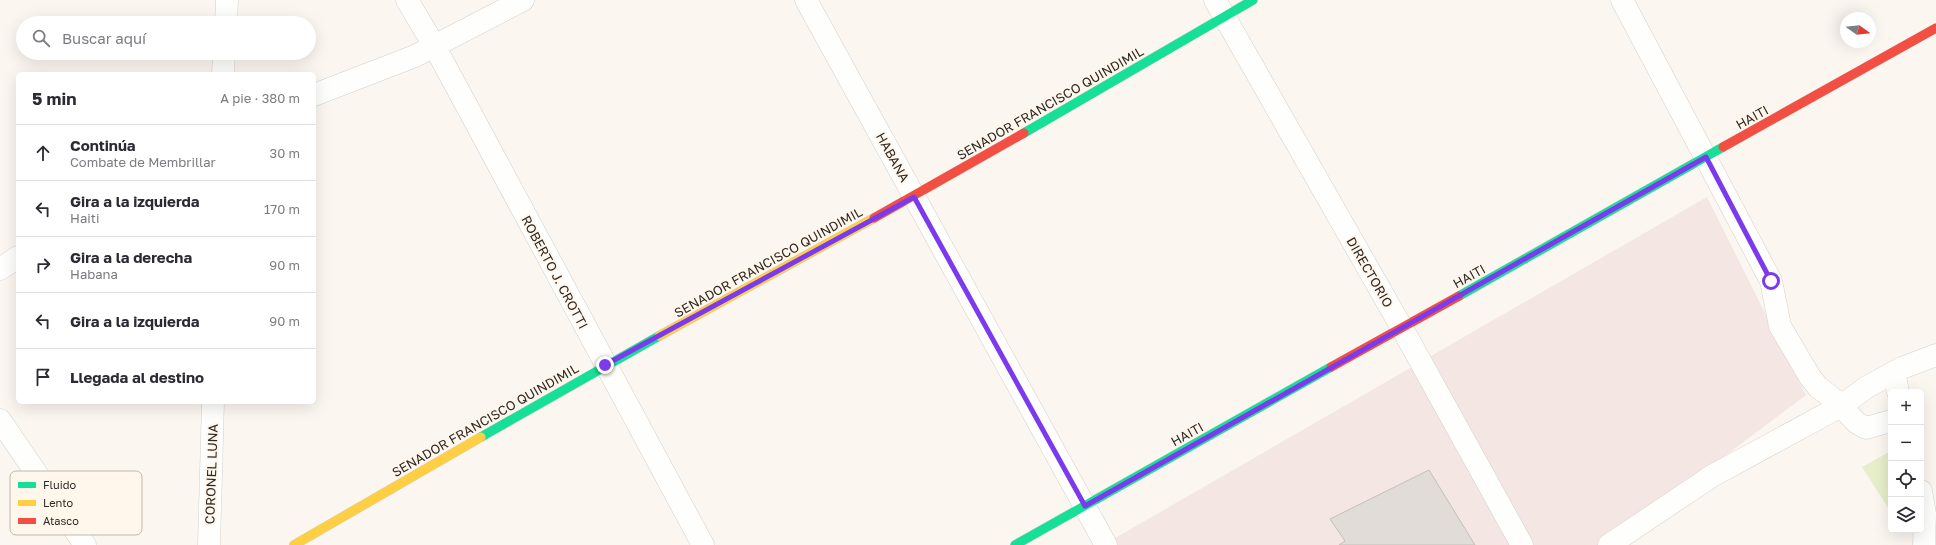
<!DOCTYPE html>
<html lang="es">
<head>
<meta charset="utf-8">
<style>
  :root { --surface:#fff; --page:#f2f2f3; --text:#2b2b33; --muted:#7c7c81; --line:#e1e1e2 }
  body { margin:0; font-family:"Golos Text",sans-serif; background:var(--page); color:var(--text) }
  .controls { position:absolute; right:12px; bottom:12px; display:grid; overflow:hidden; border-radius:6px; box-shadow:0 4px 16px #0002 }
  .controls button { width:36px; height:36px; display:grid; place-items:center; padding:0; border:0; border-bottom:1px solid var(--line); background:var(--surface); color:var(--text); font:20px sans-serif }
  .compass { position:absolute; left:1840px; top:12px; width:36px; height:36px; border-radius:50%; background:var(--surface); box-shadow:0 4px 16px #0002; rotate:105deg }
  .stop { position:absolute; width:12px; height:12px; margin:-9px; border:3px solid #7c3aed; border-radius:50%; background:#fff }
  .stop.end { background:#7c3aed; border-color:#fff; box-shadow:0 1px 4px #0008 }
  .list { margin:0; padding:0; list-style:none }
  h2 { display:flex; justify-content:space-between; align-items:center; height:52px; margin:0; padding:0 16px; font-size:17px }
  h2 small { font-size:13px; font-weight:400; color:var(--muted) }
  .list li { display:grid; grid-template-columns:26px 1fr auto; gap:12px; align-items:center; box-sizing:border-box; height:56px; padding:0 16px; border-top:1px solid var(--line) }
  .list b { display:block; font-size:15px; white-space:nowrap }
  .list p { margin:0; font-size:13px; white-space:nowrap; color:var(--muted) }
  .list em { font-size:13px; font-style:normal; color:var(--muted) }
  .icon { flex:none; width:22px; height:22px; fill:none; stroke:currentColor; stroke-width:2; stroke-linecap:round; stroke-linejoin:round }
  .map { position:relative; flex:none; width:1936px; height:545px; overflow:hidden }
  .search { position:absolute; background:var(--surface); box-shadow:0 4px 16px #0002; left:16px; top:16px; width:300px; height:44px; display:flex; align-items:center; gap:10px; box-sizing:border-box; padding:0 14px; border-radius:22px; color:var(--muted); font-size:15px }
  .panel { position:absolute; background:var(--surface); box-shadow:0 4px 16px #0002; left:16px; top:72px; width:300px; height:332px; border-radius:6px }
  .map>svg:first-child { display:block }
  .industrial { fill:#f4e6e2 }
  .green { fill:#e7eeca }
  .building { fill:#e1dcd8; stroke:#c4bfbb }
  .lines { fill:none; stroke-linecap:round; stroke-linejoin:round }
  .street-casing { stroke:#d5d0cb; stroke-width:23 }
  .fast-casing { stroke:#d5d0cb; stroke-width:10 }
  .slow-casing { stroke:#d5d0cb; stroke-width:10 }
  .jam-casing { stroke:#d5d0cb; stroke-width:10 }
  .street { stroke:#fefefd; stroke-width:22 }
  .fast { stroke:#16e098; stroke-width:9 }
  .slow { stroke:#ffcf43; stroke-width:9 }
  .jam { stroke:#f24e42; stroke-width:9 }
  .route { stroke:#7c3aed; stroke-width:5 }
  .labels { text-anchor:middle; stroke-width:4; stroke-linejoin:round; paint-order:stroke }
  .street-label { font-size:13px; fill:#2e2925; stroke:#fff6ec }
  .key { fill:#fff6ec; stroke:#c0b8b0; stroke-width:1 }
  .key-label { font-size:11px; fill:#2e2925 }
</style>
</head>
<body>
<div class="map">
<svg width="1936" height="545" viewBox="0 0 1936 545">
  <rect width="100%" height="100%" fill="#fbf6f0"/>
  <path class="industrial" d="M1707 197 1806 395 1607 545H1103Z"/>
  <path class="green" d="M1891 451V512L1862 467Z"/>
  <path class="building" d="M1429 470 1475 545H1339L1345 541 1330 519Z"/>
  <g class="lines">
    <g class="street-casing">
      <g id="street">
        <path d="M407 0 435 47 703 545"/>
        <path d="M806 0 1106 545"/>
        <path d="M1215 0 1402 328 1522 545"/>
        <path d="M1622 0 1771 281 1780 326 1810 377 1818 387 1836 401 1857 423 1866 428 1891 421"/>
        <path d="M226 23 227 0"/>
        <path d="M223 74 224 53"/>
        <path d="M314 95 415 56 523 0"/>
        <path d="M0 269 18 257"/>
        <path d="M1894 372 1898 392"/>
        <path d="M0 420 85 545"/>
        <path d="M1921 491 1925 514 1924 545"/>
        <path d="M209 545 213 402"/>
        <path d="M1609 545 1712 476 1841 406 1867 387 1902 368 1936 355"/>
      </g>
    </g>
    <g class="fast-casing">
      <g id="fast">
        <path d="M1024 133 1253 0"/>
        <path d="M1459 296 1723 147"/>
        <path d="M481 437 659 336"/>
        <path d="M1015 545 1331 367"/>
      </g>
    </g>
    <g class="slow-casing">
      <g id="slow">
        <path d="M659 336 874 218"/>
        <path d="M294 545 481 437"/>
      </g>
    </g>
    <g class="jam-casing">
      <g id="jam">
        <path d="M1723 147 1936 28"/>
        <path d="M874 218 1024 133"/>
        <path d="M1331 367 1459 296"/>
      </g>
    </g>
    <use href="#street" class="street"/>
    <use href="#fast" class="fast"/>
    <use href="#slow" class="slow"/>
    <use href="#jam" class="jam"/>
  </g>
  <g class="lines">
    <path class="route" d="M605 365 914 197 1085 506 1706 157 1771 281"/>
  </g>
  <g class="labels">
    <g class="street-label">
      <text transform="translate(1050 103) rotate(-30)" y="5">SENADOR FRANCISCO QUINDIMIL</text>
      <text transform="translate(1752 117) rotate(-29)" y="5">HAITI</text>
      <text transform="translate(893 157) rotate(61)" y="5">HABANA</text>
      <text transform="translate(768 262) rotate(-29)" y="5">SENADOR FRANCISCO QUINDIMIL</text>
      <text transform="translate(555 272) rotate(62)" y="5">ROBERTO J. CROTTI</text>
      <text transform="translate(1370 272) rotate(60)" y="5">DIRECTORIO</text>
      <text transform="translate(1469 276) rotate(-29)" y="5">HAITI</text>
      <text transform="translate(485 420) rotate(-30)" y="5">SENADOR FRANCISCO QUINDIMIL</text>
      <text transform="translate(1187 434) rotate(-29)" y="5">HAITI</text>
      <text transform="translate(211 474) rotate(-88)" y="5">CORONEL LUNA</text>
    </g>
  </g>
  <rect x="10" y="471" width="132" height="64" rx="6" class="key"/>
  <rect x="18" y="482" width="18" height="6" fill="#16e098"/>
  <rect x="18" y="500" width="18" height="6" fill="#ffcf43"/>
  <rect x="18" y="518" width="18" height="6" fill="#f24e42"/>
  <g class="key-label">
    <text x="43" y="489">Fluido</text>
    <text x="43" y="507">Lento</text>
    <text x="43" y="525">Atasco</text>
  </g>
</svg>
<div class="controls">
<button>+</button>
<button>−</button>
<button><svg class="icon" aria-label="locate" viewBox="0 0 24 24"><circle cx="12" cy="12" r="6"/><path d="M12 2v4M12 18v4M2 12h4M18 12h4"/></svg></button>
<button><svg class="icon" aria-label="layers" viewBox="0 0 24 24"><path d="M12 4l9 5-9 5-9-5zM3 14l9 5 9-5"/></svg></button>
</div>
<svg class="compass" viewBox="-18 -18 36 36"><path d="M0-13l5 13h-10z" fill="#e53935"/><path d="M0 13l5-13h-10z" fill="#7c7c81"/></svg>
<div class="stop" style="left:1771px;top:281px"></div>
<div class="stop end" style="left:605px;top:365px"></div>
<div class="search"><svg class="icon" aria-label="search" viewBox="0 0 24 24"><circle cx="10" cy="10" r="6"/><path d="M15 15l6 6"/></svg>Buscar aquí</div>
<section class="panel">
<h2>5 min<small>A pie · 380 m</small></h2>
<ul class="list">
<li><svg class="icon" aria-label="ahead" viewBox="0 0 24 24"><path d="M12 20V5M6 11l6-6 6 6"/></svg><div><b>Continúa</b><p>Combate de Membrillar</p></div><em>30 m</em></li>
<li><svg class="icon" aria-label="left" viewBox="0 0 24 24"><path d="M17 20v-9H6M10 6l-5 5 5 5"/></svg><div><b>Gira a la izquierda</b><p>Haiti</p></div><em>170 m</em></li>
<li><svg class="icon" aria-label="right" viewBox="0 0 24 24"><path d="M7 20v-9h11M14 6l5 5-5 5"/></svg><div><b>Gira a la derecha</b><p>Habana</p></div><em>90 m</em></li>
<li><svg class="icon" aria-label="left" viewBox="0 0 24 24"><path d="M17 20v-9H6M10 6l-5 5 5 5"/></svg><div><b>Gira a la izquierda</b></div><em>90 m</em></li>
<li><svg class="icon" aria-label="arrive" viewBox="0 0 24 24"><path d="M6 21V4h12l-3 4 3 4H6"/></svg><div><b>Llegada al destino</b></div></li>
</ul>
</section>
</div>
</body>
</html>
